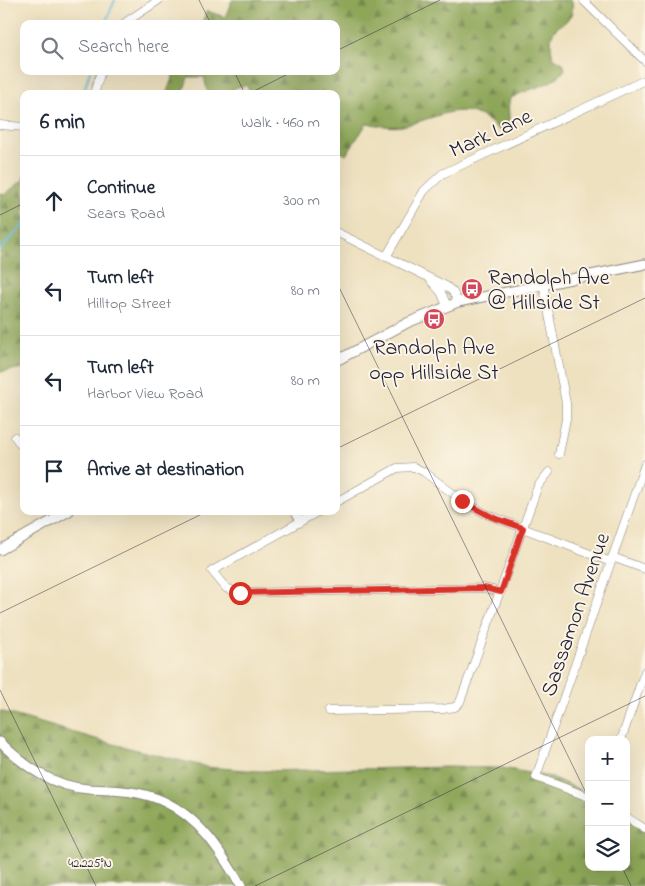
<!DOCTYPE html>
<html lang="en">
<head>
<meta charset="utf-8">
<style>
  :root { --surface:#fff; --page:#f6f6f7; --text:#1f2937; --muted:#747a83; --line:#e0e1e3 }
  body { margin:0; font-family:"Indie Flower",sans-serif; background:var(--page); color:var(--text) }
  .controls { position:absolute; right:15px; bottom:15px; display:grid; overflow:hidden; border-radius:10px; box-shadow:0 5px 20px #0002 }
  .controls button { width:45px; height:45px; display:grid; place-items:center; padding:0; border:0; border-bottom:1px solid var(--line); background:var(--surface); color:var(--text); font:25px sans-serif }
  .stop { position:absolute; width:15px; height:15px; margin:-11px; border:4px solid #d93025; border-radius:50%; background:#fff }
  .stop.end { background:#d93025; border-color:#fff; box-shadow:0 1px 5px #0008 }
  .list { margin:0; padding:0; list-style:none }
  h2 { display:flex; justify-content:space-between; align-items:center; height:65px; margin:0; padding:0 20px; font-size:21px }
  h2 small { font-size:16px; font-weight:400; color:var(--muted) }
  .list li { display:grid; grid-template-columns:32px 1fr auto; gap:15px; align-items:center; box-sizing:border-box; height:90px; padding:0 20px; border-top:1px solid var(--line) }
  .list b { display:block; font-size:19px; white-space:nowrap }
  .list p { margin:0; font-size:16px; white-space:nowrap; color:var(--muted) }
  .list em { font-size:16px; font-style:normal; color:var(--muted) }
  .icon { flex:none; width:28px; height:28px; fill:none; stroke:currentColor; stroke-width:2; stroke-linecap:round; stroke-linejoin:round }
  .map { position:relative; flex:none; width:645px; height:886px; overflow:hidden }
  .search { position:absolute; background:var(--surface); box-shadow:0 5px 20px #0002; left:20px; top:20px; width:320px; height:55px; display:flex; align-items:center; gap:12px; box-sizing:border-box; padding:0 18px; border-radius:10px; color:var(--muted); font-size:19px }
  .panel { position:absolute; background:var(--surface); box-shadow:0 5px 20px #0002; left:20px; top:90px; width:320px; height:425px; border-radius:10px }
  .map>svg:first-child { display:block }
  .forest { fill:url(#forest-firs); stroke:#58644a }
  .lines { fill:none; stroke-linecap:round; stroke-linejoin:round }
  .stream { stroke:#5fb8dc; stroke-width:2 }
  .minor-casing { stroke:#88827e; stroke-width:9 }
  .major-casing { stroke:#88827e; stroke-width:11 }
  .minor { stroke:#fff; stroke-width:8 }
  .major { stroke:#fff; stroke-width:9 }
  .route { stroke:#d93025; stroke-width:6 }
  .ticks { fill:none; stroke:#22223b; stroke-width:1; stroke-opacity:0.45 }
  .labels { text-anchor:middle; stroke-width:4; stroke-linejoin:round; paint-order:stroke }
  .street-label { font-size:22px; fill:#22223b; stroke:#fcf5e5 }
  .poi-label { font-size:22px; fill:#22223b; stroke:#fcf5e5; text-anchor:start }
  .ticks-label { font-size:12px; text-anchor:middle; fill:#22223b; stroke:#fcf5e5; stroke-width:4; stroke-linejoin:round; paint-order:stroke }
</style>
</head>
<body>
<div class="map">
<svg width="645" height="886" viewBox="0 0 645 886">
  <defs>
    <pattern id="forest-firs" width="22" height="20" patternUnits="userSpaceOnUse" patternTransform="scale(1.25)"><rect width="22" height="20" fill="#8da659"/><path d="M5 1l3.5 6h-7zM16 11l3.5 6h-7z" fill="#73874b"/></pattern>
  </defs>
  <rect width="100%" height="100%" fill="#fcf5e5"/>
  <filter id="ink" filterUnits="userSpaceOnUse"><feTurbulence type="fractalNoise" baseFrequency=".02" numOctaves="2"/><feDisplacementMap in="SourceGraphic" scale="10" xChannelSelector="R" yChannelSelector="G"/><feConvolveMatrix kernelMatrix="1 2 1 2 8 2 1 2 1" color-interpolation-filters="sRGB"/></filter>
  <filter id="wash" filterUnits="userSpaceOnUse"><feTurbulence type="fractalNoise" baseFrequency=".0096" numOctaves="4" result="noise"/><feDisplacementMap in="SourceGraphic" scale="20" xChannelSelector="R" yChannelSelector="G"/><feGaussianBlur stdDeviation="1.12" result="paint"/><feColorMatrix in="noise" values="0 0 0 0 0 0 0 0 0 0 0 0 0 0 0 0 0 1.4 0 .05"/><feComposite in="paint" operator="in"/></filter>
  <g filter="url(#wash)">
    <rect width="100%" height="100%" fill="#eee1c0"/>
    <g class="forest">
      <path d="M232 0H572C572 3 573 9 572 12 567 30 544 21 553 57L563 63 565 69C555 86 526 88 510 99 506 109 512 119 507 128L499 130C465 95 441 118 402 126 390 128 378 125 367 123L346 155 336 149V94H251L246 85 234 88V94H208L204 77H188L183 94H166L175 71H336V24H201L207 11 225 17Z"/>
      <path d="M24 176V368L0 372V192L4 195 23 180Z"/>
      <path d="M0 711 113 744 207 767 260 771 449 767 503 768 551 777 589 794V867H626V813L645 823V886H0Z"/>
    </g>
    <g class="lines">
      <g class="stream">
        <path d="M105 24 115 0"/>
        <path d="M83 94 90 71"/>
        <path d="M0 250 24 224"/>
      </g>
    </g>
  </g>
  <g filter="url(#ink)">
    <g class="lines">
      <g class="minor-casing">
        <g id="minor">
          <path d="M584 1 645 61"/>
          <path d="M123 24 159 0"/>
          <path d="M94 94 101 71"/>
          <path d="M0 125 24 127"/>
          <path d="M336 232 446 286 453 292 458 302"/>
          <path d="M386 257 424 191 442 174 645 80"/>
          <path d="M432 282 441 292 447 306"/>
          <path d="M543 283 566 403V419L559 454"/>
          <path d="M15 437 24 449"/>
          <path d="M336 502 397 468 414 467 424 472 463 501 486 514 611 562"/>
          <path d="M294 511 300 522"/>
          <path d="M319 511 212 571 226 588 240 593 484 588 501 592"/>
          <path d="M612 557 645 569"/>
          <path d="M329 711 443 709 455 707 460 702 538 486 549 472"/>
          <path d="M621 740 645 671"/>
          <path d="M589 797 536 777 645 464"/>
          <path d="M626 817 645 829"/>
        </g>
      </g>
      <g class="major-casing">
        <g id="major">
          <path d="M336 361 407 323 458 302 645 264"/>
          <path d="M0 550 69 511"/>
          <path d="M0 742C25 767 52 786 88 789 114 790 138 790 163 801 200 818 221 852 241 886"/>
        </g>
      </g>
      <use href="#minor" class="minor"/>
      <use href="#major" class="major"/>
    </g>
  </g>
  <g class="lines" filter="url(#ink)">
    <path class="route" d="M240 593 484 588 501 592 523 528 492 517 462 501"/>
  </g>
  <path class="ticks" d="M199 0 211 24M336 51 440 0M234 71 245 94M248 94 294 71M0 215 24 203M336 281 589 799M336 449 645 298M0 613 208 511M0 690 96 886M622 867 631 886M255 886 645 696"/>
  <defs>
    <g id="bus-disc" transform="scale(1.125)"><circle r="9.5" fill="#d1495b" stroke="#fcf5e5"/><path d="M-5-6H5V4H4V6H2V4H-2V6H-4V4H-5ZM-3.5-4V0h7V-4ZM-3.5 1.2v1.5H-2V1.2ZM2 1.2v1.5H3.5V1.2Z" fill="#fff"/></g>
  </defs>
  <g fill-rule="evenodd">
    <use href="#bus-disc" x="472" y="289"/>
    <use href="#bus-disc" x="434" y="319"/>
  </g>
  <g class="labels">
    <g class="street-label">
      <text transform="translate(490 132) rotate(-25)" y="8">Mark Lane</text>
      <text transform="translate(574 614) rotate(-71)" y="8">Sassamon Avenue</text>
    </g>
    <g class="poi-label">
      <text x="488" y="284">Randolph Ave<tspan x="488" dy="25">@ Hillside St</tspan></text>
      <text x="434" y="354" text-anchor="middle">Randolph Ave<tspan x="434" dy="25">opp Hillside St</tspan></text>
    </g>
  </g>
  <g class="ticks-label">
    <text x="90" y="867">42.225°N</text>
  </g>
</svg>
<div class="controls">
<button>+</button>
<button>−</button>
<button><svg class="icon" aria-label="layers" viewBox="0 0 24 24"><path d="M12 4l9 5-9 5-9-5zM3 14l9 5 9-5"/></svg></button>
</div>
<div class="stop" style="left:240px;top:593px"></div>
<div class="stop end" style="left:462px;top:501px"></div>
<div class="search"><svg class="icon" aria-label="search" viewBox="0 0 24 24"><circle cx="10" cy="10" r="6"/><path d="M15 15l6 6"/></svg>Search here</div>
<section class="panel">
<h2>6 min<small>Walk · 460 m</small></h2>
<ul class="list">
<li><svg class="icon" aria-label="ahead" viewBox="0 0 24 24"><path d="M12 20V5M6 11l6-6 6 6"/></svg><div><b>Continue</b><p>Sears Road</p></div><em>300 m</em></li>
<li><svg class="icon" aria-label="left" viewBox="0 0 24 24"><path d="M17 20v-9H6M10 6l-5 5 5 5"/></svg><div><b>Turn left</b><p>Hilltop Street</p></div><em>80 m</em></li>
<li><svg class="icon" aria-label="left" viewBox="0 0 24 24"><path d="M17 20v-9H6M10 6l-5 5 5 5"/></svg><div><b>Turn left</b><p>Harbor View Road</p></div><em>80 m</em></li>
<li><svg class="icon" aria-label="arrive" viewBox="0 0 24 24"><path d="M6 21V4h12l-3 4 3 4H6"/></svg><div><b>Arrive at destination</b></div></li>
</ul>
</section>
</div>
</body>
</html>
